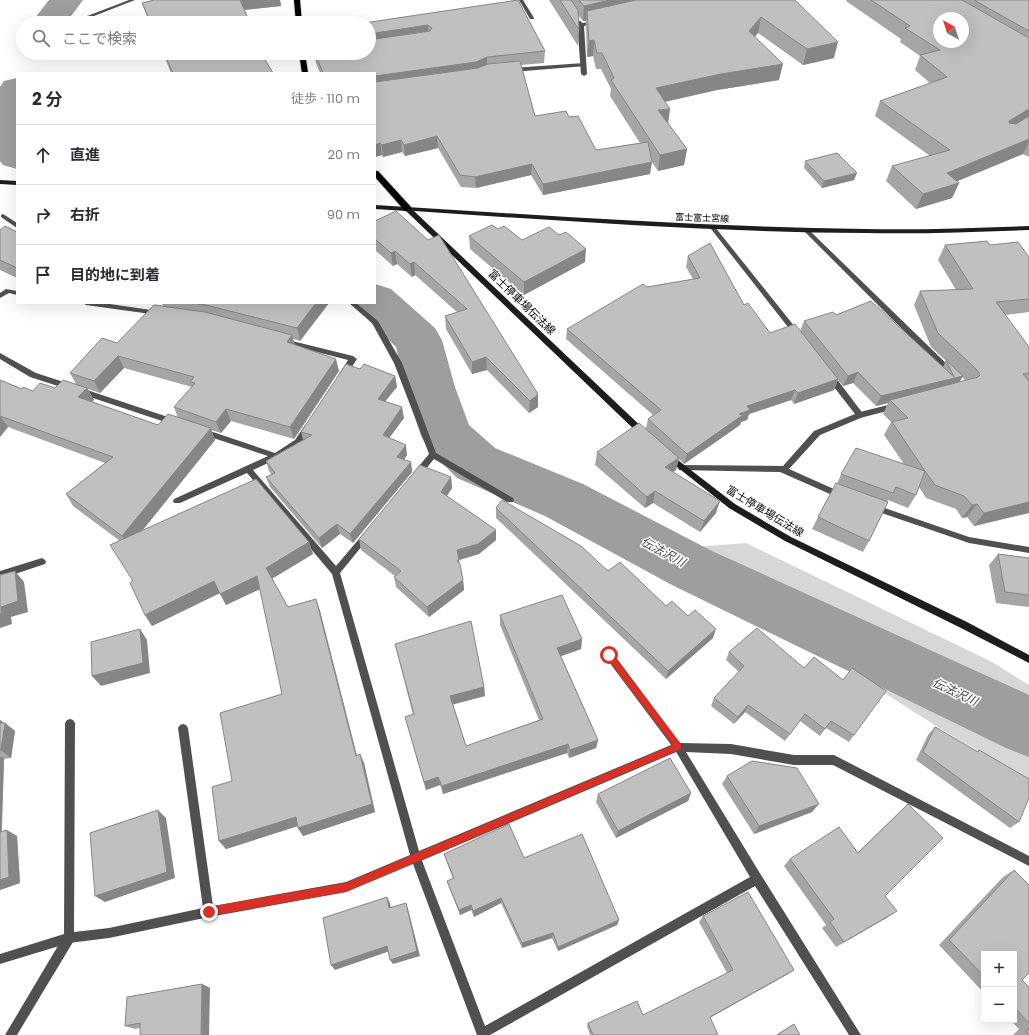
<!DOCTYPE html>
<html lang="ja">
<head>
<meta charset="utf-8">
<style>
  :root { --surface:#fff; --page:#f2f2f3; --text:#2b2b33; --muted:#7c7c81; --line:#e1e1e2 }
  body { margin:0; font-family:Poppins,"Noto Sans JP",sans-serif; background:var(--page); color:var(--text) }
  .controls { position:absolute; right:12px; bottom:12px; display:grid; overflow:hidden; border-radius:0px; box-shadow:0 4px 16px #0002 }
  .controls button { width:36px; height:36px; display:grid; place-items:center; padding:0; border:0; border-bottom:1px solid var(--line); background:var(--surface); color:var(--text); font:20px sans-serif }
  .compass { position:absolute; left:933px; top:12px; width:36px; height:36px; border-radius:50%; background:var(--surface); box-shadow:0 4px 16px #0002; rotate:321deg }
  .stop { position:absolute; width:12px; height:12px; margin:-9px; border:3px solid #d93025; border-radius:50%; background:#fff }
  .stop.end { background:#d93025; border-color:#fff; box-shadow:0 1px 4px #0008 }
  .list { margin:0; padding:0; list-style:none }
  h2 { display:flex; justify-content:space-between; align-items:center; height:52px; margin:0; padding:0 16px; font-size:17px }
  h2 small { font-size:13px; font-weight:400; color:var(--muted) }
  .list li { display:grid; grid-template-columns:26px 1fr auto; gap:12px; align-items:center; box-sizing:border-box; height:60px; padding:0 16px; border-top:1px solid var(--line) }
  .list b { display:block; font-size:15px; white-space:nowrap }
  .list em { font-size:13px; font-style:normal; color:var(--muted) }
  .icon { flex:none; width:22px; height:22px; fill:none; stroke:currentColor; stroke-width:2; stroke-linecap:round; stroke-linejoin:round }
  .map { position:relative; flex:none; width:1029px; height:1035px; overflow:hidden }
  .search { position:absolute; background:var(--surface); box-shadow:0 4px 16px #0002; left:16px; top:16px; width:360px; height:44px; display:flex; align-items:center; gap:10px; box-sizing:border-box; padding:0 14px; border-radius:22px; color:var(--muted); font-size:15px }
  .panel { position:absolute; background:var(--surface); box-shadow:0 4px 16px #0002; left:16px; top:72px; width:360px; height:232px; border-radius:0px }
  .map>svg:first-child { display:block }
  .green { fill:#d7d7d7 }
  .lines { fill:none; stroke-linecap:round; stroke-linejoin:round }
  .river { fill:#9e9e9e; fill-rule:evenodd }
  .primary-casing { stroke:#dbdbdb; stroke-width:2 }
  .service { fill:#505050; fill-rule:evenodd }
  .minor { fill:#505050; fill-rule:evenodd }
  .secondary { fill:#1d1d1d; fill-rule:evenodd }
  .primary { fill:#000; fill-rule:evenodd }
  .wall { fill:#a5a5a5; fill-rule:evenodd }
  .shaded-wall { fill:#868686 }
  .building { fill:#c0c0c0; stroke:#868686; fill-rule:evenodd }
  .route { fill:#d93025 }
  .labels { text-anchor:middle; stroke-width:3; stroke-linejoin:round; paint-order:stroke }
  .far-street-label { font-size:9px; fill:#000; stroke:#fff }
  .street-label { font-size:11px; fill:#000; stroke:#fff }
  .water-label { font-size:12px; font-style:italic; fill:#3f3f3f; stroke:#fff }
</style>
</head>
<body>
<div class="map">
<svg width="1029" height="1035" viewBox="0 0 1029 1035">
  <rect width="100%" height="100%" fill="#fff"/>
  <path class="green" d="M672 537 695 547 746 543 992 662 1029 685V780L939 728 841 665 738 609 653 571Z"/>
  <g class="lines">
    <g class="river">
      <path d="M49 0H83L66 23H31Z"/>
      <path d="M17 78V169L3 165 0 161V87L4 81Z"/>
      <path d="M375 284 391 289 435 328 442 340 455 387 469 425 495 448 583 484 712 551 1029 695V757L1006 748 672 585 545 516 457 478 429 450 421 436 405 387 396 347 359 311 354 303H375Z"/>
    </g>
    <g class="primary-casing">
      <g id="primary">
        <path d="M294 0H300L302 23H296Z"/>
        <path d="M299 53H305L308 73H302Z"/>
        <path d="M375 171H378L411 207V211H405L375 177Z"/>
      </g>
    </g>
    <g class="service">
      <path d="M129 0H135L76 23H69Z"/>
      <path d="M519 0H523L534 18V19H530Z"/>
      <path d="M327 53H341L338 55 303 60 300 58 303 56Z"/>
      <path d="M584 63 586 64V66L512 72 509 70 512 68Z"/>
      <path d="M806 228 808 229 954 371 955 373 954 375H948L804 231V229Z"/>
      <path d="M896 403 899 404 900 406 899 408 860 418 856 415 860 412Z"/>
      <path d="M678 742 681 744 683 747 681 750 416 863 412 862 411 858 412 854Z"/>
      <path d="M69 933 73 934 74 938 73 942 17 1035H5L65 934Z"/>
    </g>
    <g class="minor">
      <path d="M577 21H581L582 23 596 21 598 22 584 26 587 74 584 76 581 74Z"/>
      <path d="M3 214 17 223V228L1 217V215Z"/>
      <path d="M713 226 715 227 799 332 800 334 799 336H795L711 229 710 228Z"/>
      <path d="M6 289 17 291V295L9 293 0 298V293Z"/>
      <path d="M83 303H103L158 311 161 313 158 315 86 305Z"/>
      <path d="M349 303H356L378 321 402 363 436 453 513 498 514 500 513 502H507L434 459 420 476H414L413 474 414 472 429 454 394 363 372 323Z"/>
      <path d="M282 339H284L353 356 357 359 346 376 343 377 339 374 348 360 282 343 281 341Z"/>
      <path d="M0 353 36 373 73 385 74 387 70 390 30 377 0 359Z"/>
      <path d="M830 373 833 374 864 415 863 417 820 435 789 469 845 494 846 496 845 498H839L780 472 679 470 678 468 682 465 783 466 814 431 855 414 827 378 826 376 827 374Z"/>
      <path d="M81 388 177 420 178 422 174 425 78 393 77 391Z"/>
      <path d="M308 424 312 427 301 444 279 458 253 470 336 566 364 533H370L371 535 340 573 421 858 485 1026 750 877 675 750 606 658 605 655 606 652 609 651 612 652 680 743 731 744 794 755H834L1029 856V866L833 765H794L731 754 686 752 761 875 861 1035H849L755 886 490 1035H477L413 864 346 892 209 917 109 938 69 943 0 964V954L64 934 65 723 67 720 70 719 73 720 75 723 74 932 109 928 203 908 178 728 180 725 183 724 186 725 188 728 213 906 346 882 410 855 332 574 247 473 180 503H174L173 501 174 499 268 456 201 434 200 432 201 430 204 429 275 453 295 440 305 425Z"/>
      <path d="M873 504 969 537 1029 547V553L969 543 870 509 869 507 870 505Z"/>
      <path d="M42 558 45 560 46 562 45 564 0 579V571Z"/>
    </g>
    <g class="secondary">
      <path d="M0 180 17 181V185L0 184Z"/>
      <path d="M375 205C538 215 701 227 865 229 919 230 974 228 1029 226V230C974 232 920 234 865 233 715 232 564 221 414 211L646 431 647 433 646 435H640L406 211 375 209Z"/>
      <path d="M670 454 735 504 791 537 967 622 1029 655V663L961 628 785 541 729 508 667 459 666 457 667 455Z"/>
    </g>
    <use href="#primary" class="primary"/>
  </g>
  <g class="wall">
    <path d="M154 0H280L281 6 244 10 250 23H149L146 14 142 3Z"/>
    <path d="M518 0 545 51 544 63 521 65 535 116 569 117 596 150 640 143 610 96 611 89 601 69H596L593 56 587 57 586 27V21H583L579 16V30L578 46 549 0H795L834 58 803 65 758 33 755 36 779 80 717 90 665 102 668 123 687 149 684 165 658 171 651 161 650 174 543 195 531 175 476 188 461 187 438 148 405 156 402 152 383 157 382 155 375 157V73H320L316 63 314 53H369V23Z"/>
    <path d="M847 0H1029V157L1023 154 957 181 959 183 952 198 916 209 886 181 892 166 930 156 875 116 880 101 930 83 915 70 920 56 900 42 901 39 846 1Z"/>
    <path d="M163 53H261L273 73H171Z"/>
    <path d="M805 161 854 180 822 188 804 168Z"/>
    <path d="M375 221 428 240 538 407 529 413 487 370 472 374 446 329 445 316 457 312 415 275 412 277 397 264 393 266 375 250Z"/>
    <path d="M498 229 522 240 585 262 524 295 470 249 469 236Z"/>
    <path d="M0 230 17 232V278L0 270Z"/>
    <path d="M945 245H990L1029 257V312L1005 315 1029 347V513L974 526 967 517 962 518 956 509 926 498 919 487 916 495 908 508 888 500 869 541 863 552 812 529 818 517 837 484 841 474 904 464 884 435 891 422 883 414 888 403 876 406 853 383 843 386 838 380 834 390 794 404 791 400 749 414 747 420 741 422 740 425 684 464 679 459 676 470 673 472 716 513 700 532 653 503 645 508 595 465 597 452 646 428 648 419 653 415 566 339 567 329 647 287 693 279 686 267 688 256 744 305 770 333 800 331 804 321 836 315 943 367 946 361 931 347 914 305 920 291 956 290 938 260ZM962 377 966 381 959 382Z"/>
    <path d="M162 303H329L300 341 293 339 295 345 339 371 294 439 231 421 221 433 211 430 215 440 143 530 309 542 313 554 272 579 288 607 316 599 320 611 357 755 360 754 364 763 375 812 303 836 298 828V826L226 849 219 841 232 781 282 694 260 589 226 605 220 593 152 626 145 615 120 541 73 506 66 494 105 463 8 427 0 437V380L22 389 33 391 55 388 76 384 70 373 117 343 163 306ZM124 368 192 387 174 407 178 418 158 425 92 402 94 400 88 389 100 393Z"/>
    <path d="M360 369 395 376 397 387 385 401 404 418 389 438 407 455 404 460 411 462 412 472 353 543 340 534 322 548 270 487 266 477 272 475 269 471 266 461 303 440 301 432Z"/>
    <path d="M451 477 452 488 447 496 496 530V540L479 554 459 560 463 580 464 590 429 617 396 587 394 577 395 576 361 550 359 539Z"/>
    <path d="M496 508 608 571 666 606 688 616 713 638 666 679 496 518Z"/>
    <path d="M998 554 1029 558V607L996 603 989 565Z"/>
    <path d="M500 615 582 639 581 649 561 656 598 740 596 748 569 758 567 753 443 794 440 785 426 790 405 717 413 715 395 644 484 687 485 696 453 704 466 746 539 720 500 625Z"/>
    <path d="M729 652 854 735 849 742 826 728 820 736 800 721 785 741 745 712 734 724 711 706 714 698 739 672 726 660Z"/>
    <path d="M0 720 4 723H5L15 731 11 758 4 759 2 831 17 836 20 883 0 890Z"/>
    <path d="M935 727 977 751 979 750 1019 822 1010 828 916 760 928 735Z"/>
    <path d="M727 776 812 812 754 834 722 784Z"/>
    <path d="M691 793 688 801 616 838 596 802 598 794Z"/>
    <path d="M908 804 885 896 888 917 836 947 822 928 826 925 784 866 790 859 858 852Z"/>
    <path d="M444 854 524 858 619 920 617 925 558 951 552 938 522 948 501 903 474 917 471 910 460 915 449 887 447 881 453 879 446 860Z"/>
    <path d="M1014 870 1022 980 1029 987V1035H1013L1019 1029 1010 1020H1014V954H984V993L939 945 1003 877Z"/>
    <path d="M703 916 788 974 710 1018 718 1035H590L587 1026 588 1023 643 1015 727 973 699 922Z"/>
    <path d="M202 984 210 988 140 1028 135 1029 125 1026Z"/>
    <path d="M794 1024 800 1035H776L787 1028Z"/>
  </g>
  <g class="shaded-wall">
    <path d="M239 0H280L281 6 242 10Z"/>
    <path d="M610 0H682L587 11 586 21H583L584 6Z"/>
    <path d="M761 17 758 33 746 47 749 31Z"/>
    <path d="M428 25 429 37 369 45V34Z"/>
    <path d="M594 40 593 56 587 57 589 41Z"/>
    <path d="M838 42 834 58 803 65 807 49Z"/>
    <path d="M487 57V68L375 87V76Z"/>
    <path d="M783 64 779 80 717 90 654 104 656 88 721 74Z"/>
    <path d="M670 109 668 125 658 110Z"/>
    <path d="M1029 109V120L1002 136 1009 121Z"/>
    <path d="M437 136 438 148 405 156 404 145Z"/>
    <path d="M1029 139V142L1023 154 941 188 947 173Z"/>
    <path d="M401 140 402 152 383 157 382 145Z"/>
    <path d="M380 143 382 155 375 157V145Z"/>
    <path d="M687 149 684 165 658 171 660 155Z"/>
    <path d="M652 162 650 174 543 195V184Z"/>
    <path d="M532 164 531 175 476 188 475 177Z"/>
    <path d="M857 173 854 180 822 188 824 181Z"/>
    <path d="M959 183 952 198 916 209 923 194Z"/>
    <path d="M586 249 585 262 524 295V282Z"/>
    <path d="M395 251 397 264 393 266 391 253Z"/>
    <path d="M414 262 415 275 412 277 410 264Z"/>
    <path d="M316 303H329L300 341 297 328Z"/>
    <path d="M292 335 295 347 287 342Z"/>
    <path d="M118 356 124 368 100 393 94 381Z"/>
    <path d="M486 357 487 370 472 374V362Z"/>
    <path d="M336 359 339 371 294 439 290 427Z"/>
    <path d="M858 372 853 383 843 386 848 376Z"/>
    <path d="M395 376 397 387 379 409 378 399Z"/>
    <path d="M963 376 957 386 890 400 888 403 876 406 881 396Z"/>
    <path d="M838 379 834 390 794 404 798 393Z"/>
    <path d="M87 388 94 400 84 409 78 397Z"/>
    <path d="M795 390 791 400 749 414 747 420 741 422 740 425 684 464 687 454 747 406Z"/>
    <path d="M538 394V407L529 413 530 401Z"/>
    <path d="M402 407 404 418 384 445 383 435Z"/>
    <path d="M226 409 231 421 221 433 216 422Z"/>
    <path d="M0 416 8 427 0 437Z"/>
    <path d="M211 428 215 440 129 547 122 536Z"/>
    <path d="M406 445 407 455 398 467 397 457Z"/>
    <path d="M679 458 676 470 662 479 665 467Z"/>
    <path d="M411 462 412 472 353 543 350 534Z"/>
    <path d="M451 477 452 488 442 503 441 492Z"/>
    <path d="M655 491 653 503 645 508 647 497Z"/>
    <path d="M720 501 716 513 700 532 704 521Z"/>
    <path d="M1029 502V513L974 526 984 513Z"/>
    <path d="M977 504 967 517 962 518 972 505Z"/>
    <path d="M337 524 340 534 322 548 319 538Z"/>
    <path d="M496 530V540L479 554 459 560 460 570 457 561V550Z"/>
    <path d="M309 542 313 554 271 579 266 568Z"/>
    <path d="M15 571 24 582 28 612 11 617 12 624 0 628V614L1 607Z"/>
    <path d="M257 576 262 588 226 605 220 594Z"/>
    <path d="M463 580 464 590 429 617 427 607Z"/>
    <path d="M214 581 220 593 152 626 145 615Z"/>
    <path d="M316 599 320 611 359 765 356 756Z"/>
    <path d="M140 629 147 640 150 673 101 686 92 676Z"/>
    <path d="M716 629 713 638 666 679 668 671Z"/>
    <path d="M582 639 581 649 556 658 557 648Z"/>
    <path d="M484 687 485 696 451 705 450 696Z"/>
    <path d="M748 705 745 712 734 724 738 717Z"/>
    <path d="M0 720 4 723H5L15 731 11 758 1 750Z"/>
    <path d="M598 740 596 748 569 758 570 750Z"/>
    <path d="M568 744 567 753 443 794 442 786Z"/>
    <path d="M360 754 364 763 375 812 303 836 298 828Z"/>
    <path d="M0 756 4 759 1 842 0 841Z"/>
    <path d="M438 777 440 785 426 790 424 782Z"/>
    <path d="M691 793 688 801 616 838 618 831Z"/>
    <path d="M819 804 812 812 754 834 759 826Z"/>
    <path d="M158 810 166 818 175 878 105 902 95 896Z"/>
    <path d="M296 817 301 825 226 849 219 841Z"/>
    <path d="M7 830 17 836 20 883 0 890V880Z"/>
    <path d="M387 897 390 903 392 914 389 908Z"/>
    <path d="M501 898V903L474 917 473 911Z"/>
    <path d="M406 903 408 909 420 956 393 964 390 960Z"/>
    <path d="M471 905V910L460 915 459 910Z"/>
    <path d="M897 911 888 917 836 947 844 942Z"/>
    <path d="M619 920 617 925 558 951V947Z"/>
    <path d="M553 933 552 938 522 948V943Z"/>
    <path d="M387 946 390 951 335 970 331 965Z"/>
    <path d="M794 970 788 974 705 1020 710 1017Z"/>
    <path d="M202 984 210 988 209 1035H201Z"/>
  </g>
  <g class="building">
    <path d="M154 0H240L250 23H151L142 3Z"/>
    <path d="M518 0 545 51 487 57 476 62 375 76V73H323L315 53H369V40L430 31 432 28 428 25 369 34V23H364Z"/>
    <path d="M560 0H571L578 10 579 30Z"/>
    <path d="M579 0H610L584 6Z"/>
    <path d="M636 0H795L838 42 807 49 761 17 749 31 783 64 721 74 656 88 670 109 658 110 687 149 660 155 611 80 614 78 602 53H597L594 40 589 41 587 11Z"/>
    <path d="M871 0H962L1029 38V109L1009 121V123L1016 124 1029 116V139L947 173 959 183 923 194 892 166 950 150 880 101 947 77 920 55 940 50 905 28 910 26ZM939 18H963V42H939Z"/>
    <path d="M974 0H1029V31Z"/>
    <path d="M164 53H261L273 73H173Z"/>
    <path d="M520 61 535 116 566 111 569 117 578 116 596 150 648 142 652 162 543 184 532 164 475 177 460 175 437 136 404 145 401 140 382 145 380 143 375 145V82L478 68 488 64Z"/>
    <path d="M837 153 857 173 824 181 805 161Z"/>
    <path d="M396 211 428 240 439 235 538 394 530 401 486 357 472 362 445 316 467 309 414 262 410 264 395 251 391 253 375 239V221Z"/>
    <path d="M492 225 498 229 504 226 522 240 549 227 559 235 566 232 586 249 524 282 469 236Z"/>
    <path d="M5 226 17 232V268L0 260V230Z"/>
    <path d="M987 241 990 245 1018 242 1029 257V299L996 302 1029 347V373L1023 374 1029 381V502L984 513 977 504 972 505 964 496 935 485 925 471 916 495 896 487 893 493 841 474 856 448 925 471 892 422 908 418 890 400 978 377 980 375 978 371 938 333 920 291 973 289 945 245Z"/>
    <path d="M710 243 744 305 748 303 770 333 795 324 838 379 798 393 795 390 747 406 750 410 739 414 743 415 687 454 648 419 661 410 567 329 643 284 647 287 700 278 688 256Z"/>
    <path d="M871 301 954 377 946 360 963 376 881 396 858 372 848 376 804 321 833 312 836 315Z"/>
    <path d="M194 303H316L297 328 206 305Z"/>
    <path d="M154 305 205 312 292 335 287 342 336 359 290 427 226 409 216 422 174 407 195 383 190 382 194 377 118 356 94 381 70 373 102 338 117 343Z"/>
    <path d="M346 364 360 369 364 364 395 376 378 399 402 407 383 435 406 445 397 457 411 462 350 534 337 524 319 538 266 477 275 473 266 461 312 435 301 432Z"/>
    <path d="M0 380 22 389 23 387 33 391 40 383 55 388 63 380 87 388 78 397 158 425 168 414 211 428 122 536 66 494 113 457 0 416Z"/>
    <path d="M639 423 679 458 665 467 720 501 704 521 655 491 647 497 597 452Z"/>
    <path d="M420 465 451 477 441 492 496 530 478 544 457 550 459 560 457 561 460 564 463 580 427 607 394 577 401 571 359 539Z"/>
    <path d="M256 479 309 542 266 568 288 607 316 599 356 756 360 754 372 804 298 828 296 817 219 841 212 787 232 781 220 713 282 694 257 576 220 594 214 581 145 615 130 583 133 581 110 545Z"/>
    <path d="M836 483 888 502 869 541 818 517Z"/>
    <path d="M502 500 581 546 608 571 620 562 666 606 672 601 688 616 695 610 716 629 668 671 496 508Z"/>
    <path d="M998 554 1029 558V595L1005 592Z"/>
    <path d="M15 571 18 601 1 607 2 613 0 614V575Z"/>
    <path d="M562 595 582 639 557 648 598 740 570 750 568 744 442 786 438 777 424 782 405 717 414 714 395 644 471 621 484 687 450 696 466 746 543 719 500 615Z"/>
    <path d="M757 628 804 668 814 657 843 680 852 668 886 691 854 735 831 721 825 729 805 714 790 734 748 705 738 717 714 698 744 666 729 652Z"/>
    <path d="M140 629 143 663 92 676 91 642Z"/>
    <path d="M0 723H5L1 750H0Z"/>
    <path d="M935 727 978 752 979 750 1029 779V798L1019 822 923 752Z"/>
    <path d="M670 758 691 793 618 831 598 794Z"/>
    <path d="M752 761 797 768 819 804 759 826 727 776Z"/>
    <path d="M908 804 943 838 885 896 897 911 844 942 830 922 834 919 790 859 839 827 858 853Z"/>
    <path d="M158 810 167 872 95 896 90 833Z"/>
    <path d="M509 824 524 858 582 834 619 920 558 947 553 933 522 943 501 898 473 911 471 905 459 910 447 881 454 878 444 854Z"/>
    <path d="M7 830 9 877 0 880V832Z"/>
    <path d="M1014 870 1029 885V973L1022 980 1029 987V1023L1014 1007V954H984V976L949 940Z"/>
    <path d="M748 892 794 970 710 1017 718 1035H593L588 1023 637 1001 643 1015 733 970 703 916Z"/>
    <path d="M387 897 389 908 406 903 417 951 390 960 387 946 331 965 323 918Z"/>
    <path d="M202 984 201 1035H140V1023L125 1026 127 997Z"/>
    <path d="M794 1024 800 1035H777Z"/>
    <path d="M1029 1028V1035L1026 1032Z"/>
  </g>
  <path class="route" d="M609 651 611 652 681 744V749L346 892 209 916 206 914 204 912 206 909 209 907 346 883 673 745 606 657 605 655Z"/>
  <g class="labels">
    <g class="far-street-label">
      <text transform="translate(702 218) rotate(2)" y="3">富士富士宮線</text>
    </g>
    <g class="street-label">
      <text transform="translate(522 302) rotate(44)" y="4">富士停車場伝法線</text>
      <text transform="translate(765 511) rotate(31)" y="4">富士停車場伝法線</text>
    </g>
    <g class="water-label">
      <text transform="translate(663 552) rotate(28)" y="4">伝法沢川</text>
      <text transform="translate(955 692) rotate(25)" y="4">伝法沢川</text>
    </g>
  </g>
</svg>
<div class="controls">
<button>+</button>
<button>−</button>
</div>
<svg class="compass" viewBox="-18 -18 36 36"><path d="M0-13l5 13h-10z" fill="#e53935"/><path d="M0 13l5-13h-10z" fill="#7c7c81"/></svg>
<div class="stop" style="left:609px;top:655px"></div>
<div class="stop end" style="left:209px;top:912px"></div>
<div class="search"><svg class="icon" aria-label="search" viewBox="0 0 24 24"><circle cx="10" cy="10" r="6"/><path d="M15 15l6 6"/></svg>ここで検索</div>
<section class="panel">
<h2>2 分<small>徒歩 · 110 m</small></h2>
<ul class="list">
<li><svg class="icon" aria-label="ahead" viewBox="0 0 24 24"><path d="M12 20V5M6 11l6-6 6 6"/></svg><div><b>直進</b></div><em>20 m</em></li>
<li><svg class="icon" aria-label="right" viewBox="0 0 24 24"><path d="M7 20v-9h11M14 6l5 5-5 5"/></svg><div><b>右折</b></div><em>90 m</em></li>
<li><svg class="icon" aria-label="arrive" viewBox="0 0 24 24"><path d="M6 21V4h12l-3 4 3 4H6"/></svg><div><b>目的地に到着</b></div></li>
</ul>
</section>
</div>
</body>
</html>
